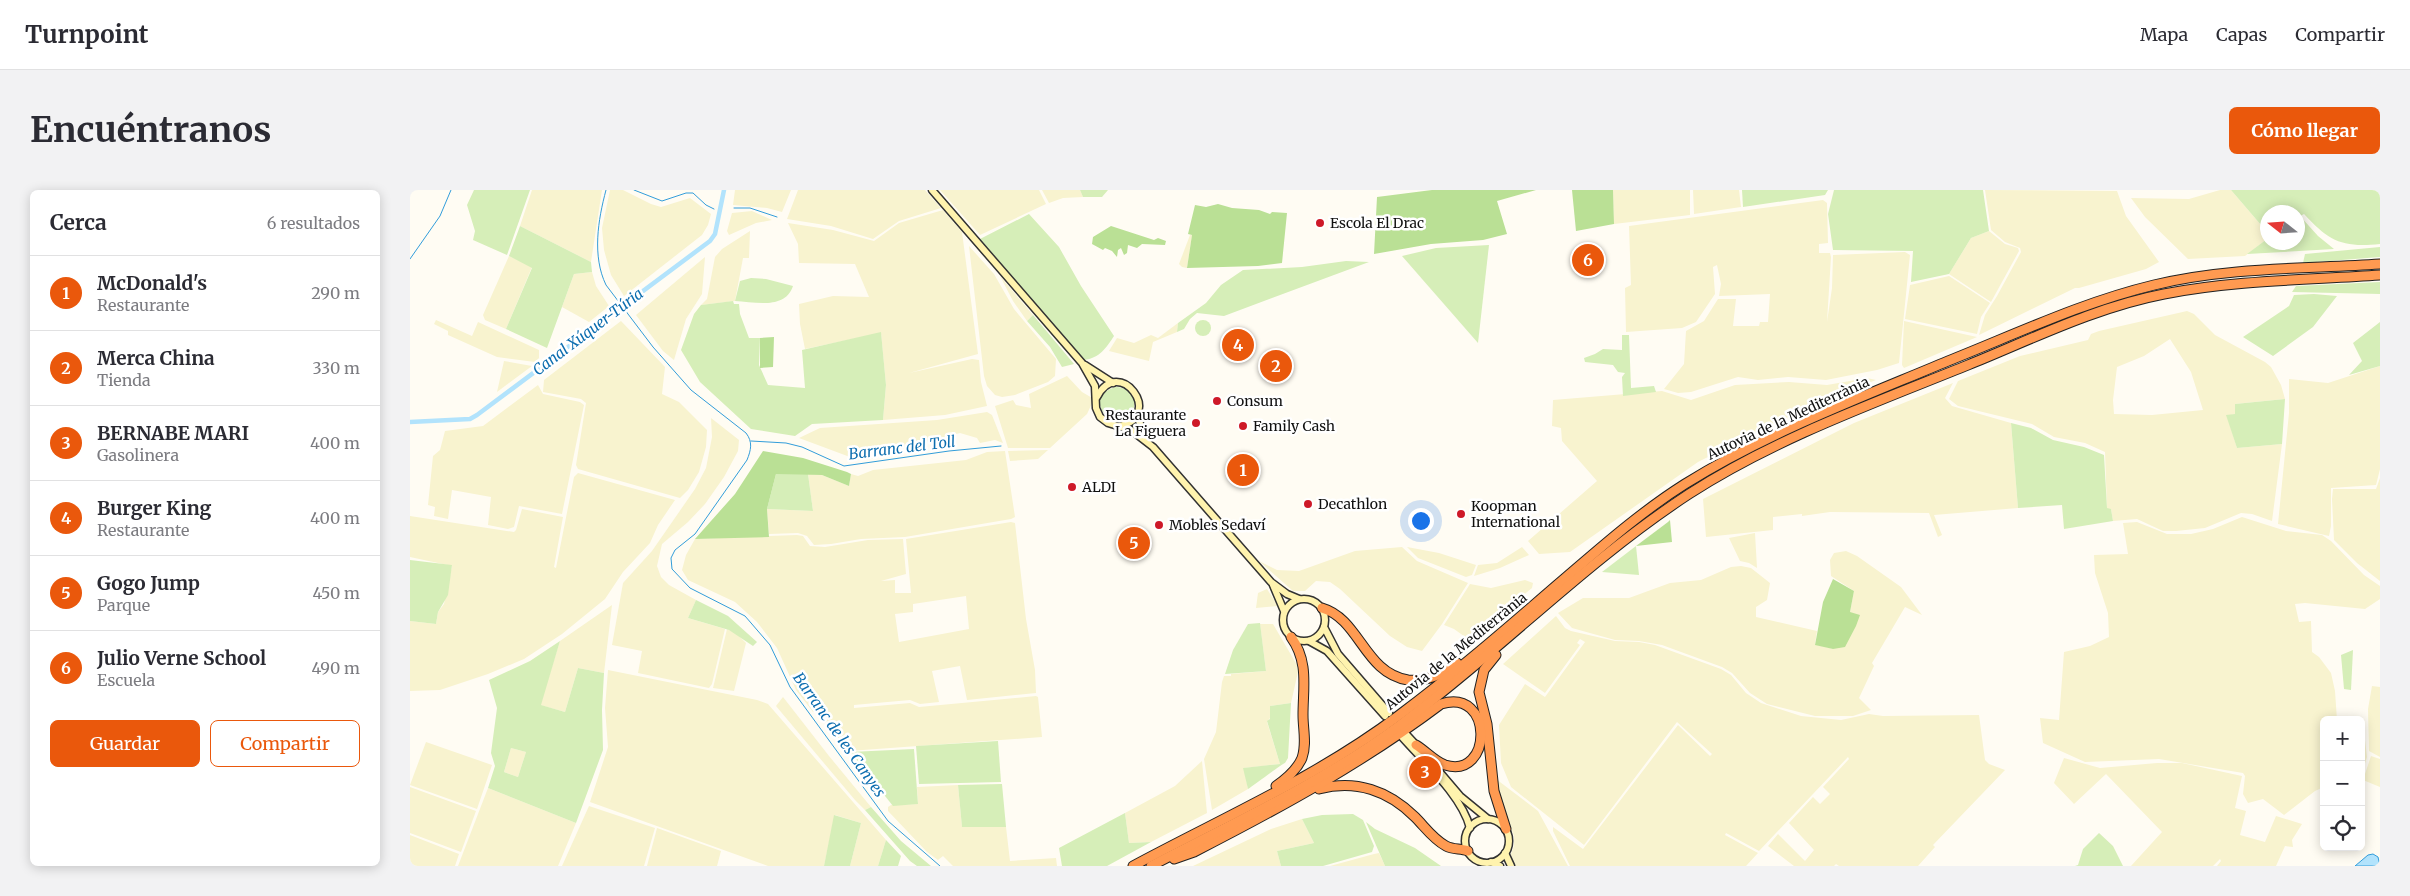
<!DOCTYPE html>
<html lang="es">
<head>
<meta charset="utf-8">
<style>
  :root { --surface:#fff; --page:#f2f2f3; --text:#2b2b33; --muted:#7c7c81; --line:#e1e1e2; --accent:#ea580c }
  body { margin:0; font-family:Merriweather,serif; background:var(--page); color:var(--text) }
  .controls { position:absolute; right:15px; bottom:15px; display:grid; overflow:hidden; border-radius:8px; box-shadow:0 2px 12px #0003 }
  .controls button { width:45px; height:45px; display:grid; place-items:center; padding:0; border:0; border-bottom:1px solid var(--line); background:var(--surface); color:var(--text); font:25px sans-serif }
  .compass { position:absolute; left:1850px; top:15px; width:45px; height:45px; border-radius:50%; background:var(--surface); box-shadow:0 2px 12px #0003; rotate:287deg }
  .you { position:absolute; left:1010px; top:330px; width:18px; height:18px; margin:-12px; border:4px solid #fff; border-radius:50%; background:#1a73e8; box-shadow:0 0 0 8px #1a73e833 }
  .badge { display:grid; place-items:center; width:32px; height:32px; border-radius:50%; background:var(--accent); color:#fff; font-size:16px; font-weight:700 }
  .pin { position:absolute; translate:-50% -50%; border:2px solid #fff; box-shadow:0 1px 5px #0006 }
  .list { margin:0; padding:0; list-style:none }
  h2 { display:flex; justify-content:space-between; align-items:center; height:65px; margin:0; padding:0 20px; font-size:21px }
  h2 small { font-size:16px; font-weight:400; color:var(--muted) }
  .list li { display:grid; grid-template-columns:32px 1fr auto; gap:15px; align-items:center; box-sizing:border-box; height:75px; padding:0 20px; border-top:1px solid var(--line) }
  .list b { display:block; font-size:19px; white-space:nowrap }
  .list p { margin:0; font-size:16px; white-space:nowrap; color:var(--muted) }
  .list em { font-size:16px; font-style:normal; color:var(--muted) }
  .actions { display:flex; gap:10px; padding:15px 20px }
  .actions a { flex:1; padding:11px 0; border:1px solid var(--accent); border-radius:8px; text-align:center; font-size:18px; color:var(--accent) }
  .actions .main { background:var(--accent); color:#fff }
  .icon { flex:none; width:28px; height:28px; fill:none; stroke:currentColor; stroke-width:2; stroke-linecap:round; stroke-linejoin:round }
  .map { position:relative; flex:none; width:1970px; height:676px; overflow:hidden; border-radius:8px }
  header { display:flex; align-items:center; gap:30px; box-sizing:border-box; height:70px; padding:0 25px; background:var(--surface); border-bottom:1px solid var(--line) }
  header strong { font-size:24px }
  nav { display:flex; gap:28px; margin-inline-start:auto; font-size:18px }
  .intro { display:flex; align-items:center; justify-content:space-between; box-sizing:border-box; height:120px; padding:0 30px }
  h1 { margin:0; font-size:35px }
  .button { padding:12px 22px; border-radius:8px; background:var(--accent); color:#fff; font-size:18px; font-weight:700 }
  main { display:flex; gap:30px; padding:0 30px }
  aside { flex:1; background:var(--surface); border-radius:8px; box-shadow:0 2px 12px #0003 }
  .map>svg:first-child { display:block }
  .farmland { fill:#f8f3cf; fill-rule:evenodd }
  .green { fill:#d6eeb8; fill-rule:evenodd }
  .forest { fill:#bae095 }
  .water { fill:#b2e3fc; stroke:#329dda }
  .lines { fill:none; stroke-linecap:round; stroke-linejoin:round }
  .stream { stroke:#329dda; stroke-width:1 }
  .canal { stroke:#b2e3fc; stroke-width:4.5 }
  .secondary-casing { stroke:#323232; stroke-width:9 }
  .motorway-casing { stroke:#212121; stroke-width:11 }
  .secondary { stroke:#fff3ae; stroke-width:6 }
  .motorway { stroke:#ff9a51; stroke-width:9 }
  .poi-dot { fill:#ce1928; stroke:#fff; stroke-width:2 }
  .labels { text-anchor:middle; stroke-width:5; stroke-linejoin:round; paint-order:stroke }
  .poi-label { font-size:14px; fill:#101010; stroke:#fff; text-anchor:start }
  .street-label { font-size:14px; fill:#101010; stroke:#fff }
  .water-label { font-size:15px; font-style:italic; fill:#0c6daf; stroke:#fff }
</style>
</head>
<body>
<header>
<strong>Turnpoint</strong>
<nav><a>Mapa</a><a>Capas</a><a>Compartir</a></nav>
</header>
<div class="intro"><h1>Encuéntranos</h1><a class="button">Cómo llegar</a></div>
<main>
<aside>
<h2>Cerca<small>6 resultados</small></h2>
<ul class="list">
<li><span class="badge">1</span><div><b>McDonald's</b><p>Restaurante</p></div><em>290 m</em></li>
<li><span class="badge">2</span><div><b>Merca China</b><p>Tienda</p></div><em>330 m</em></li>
<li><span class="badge">3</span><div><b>BERNABE MARI</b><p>Gasolinera</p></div><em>400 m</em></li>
<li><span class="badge">4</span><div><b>Burger King</b><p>Restaurante</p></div><em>400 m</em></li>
<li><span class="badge">5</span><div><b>Gogo Jump</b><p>Parque</p></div><em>450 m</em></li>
<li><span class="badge">6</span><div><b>Julio Verne School</b><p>Escuela</p></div><em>490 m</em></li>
</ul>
<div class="actions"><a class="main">Guardar</a><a>Compartir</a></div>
</aside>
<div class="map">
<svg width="1970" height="676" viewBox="0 0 1970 676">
  <rect width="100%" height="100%" fill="#fffcf3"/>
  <g class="farmland">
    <path d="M122 0H192L181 72 110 36Z"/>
    <path d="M200 0H213L241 14 251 17 280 8 301 24 298 35 292 45 214 106 201 85 194 60 192 38Z"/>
    <path d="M325 0H381L372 22 357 18 323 15Z"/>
    <path d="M388 0H515L531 18 489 31 463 49 421 36 377 29Z"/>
    <path d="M530 0H629L636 14 570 45Z"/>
    <path d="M632 0H670L673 7 653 8 639 13Z"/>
    <path d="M1203 0H1280V25L1204 34Z"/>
    <path d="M1283 0H1329L1331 17 1284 24Z"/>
    <path d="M1575 0 1707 1 1716 26 1749 72 1736 79 1669 98H1665L1569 145 1575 125 1587 106 1611 62 1610 58 1595 52 1581 40Z"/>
    <path d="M1810 0H1821L1857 42V49L1835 66 1778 69 1735 27 1721 8 1779 9Z"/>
    <path d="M1413 10 1417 13 1418 53 1409 54V63H1420L1421 67 1417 132 1422 98 1423 65 1495 62 1500 65 1489 173 1467 180 1416 190 1378 187 1348 190 1328 187 1281 202 1268 203 1254 199 1274 174 1276 141 1294 131 1308 109H1326L1323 136H1349L1350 132H1358L1360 104 1309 106 1311 94 1307 75 1303 77 1305 104 1286 132 1272 138 1216 142 1215 98 1221 95 1219 36Z"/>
    <path d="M533 20 552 42 568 164 499 183 562 169 569 170 571 192 577 216 535 225 473 230 476 195 471 143 395 159 390 134 389 114 423 106 459 107 445 74 389 73 388 54 378 33 423 40 464 51 489 33Z"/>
    <path d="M342 21 362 30 346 33 319 45 317 41 322 23Z"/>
    <path d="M340 41 339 68H333L325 111 291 115 297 109 305 67 312 59Z"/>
    <path d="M1579 41 1595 54 1608 58 1609 61 1581 112 1539 84 1561 48Z"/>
    <path d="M780 45H782L777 78 772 77 769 74Z"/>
    <path d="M559 56 584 84 604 119 646 169 645 186 638 192 605 205 592 207 585 205 577 196 574 186Z"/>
    <path d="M99 66 122 77 96 139 75 130 73 125Z"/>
    <path d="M295 67 292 104 276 129 264 170 253 161 226 125Z"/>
    <path d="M182 82 186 96 199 116 179 132 152 117 164 84Z"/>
    <path d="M590 86 623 125 617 131 603 111Z"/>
    <path d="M1539 86 1580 113 1571 127 1567 144 1495 129 1500 95Z"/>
    <path d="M1777 121 1784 124 1805 145 1855 172 1861 177 1871 195 1875 209 1825 214V224L1817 226 1827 258 1872 254 1862 331 1842 324 1831 323 1795 338 1766 341H1753L1727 329 1703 331 1701 319H1697L1695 262 1675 253 1644 247 1622 234 1548 216 1539 209 1548 191 1610 166 1678 150 1681 144 1689 141ZM1760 149 1781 182 1793 220 1742 225 1704 224 1703 210 1707 177 1734 166Z"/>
    <path d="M26 130 62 146 68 132 129 160V168L125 172 87 167 38 145V141L24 134Z"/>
    <path d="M211 131 255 177 252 204 269 212 297 240 296 257 289 282 278 300 270 308 168 279 166 275 176 213 171 209 133 202 134 190Z"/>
    <path d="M1494 131 1567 147 1494 178 1492 175Z"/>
    <path d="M768 133 767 142 743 152 739 171 699 161 707 148 724 153 741 145 748 148Z"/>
    <path d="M94 171 122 176 87 202Z"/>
    <path d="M1970 176V279L1966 295 1921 298V336L1919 346 1868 334 1879 223V189L1918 193Z"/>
    <path d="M657 186 672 202 684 209 677 224 640 258H598L585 216 603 210 606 215 621 218 619 204Z"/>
    <path d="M1457 188 1466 190 1422 207 1361 235 1288 272 1160 362 1129 364 1118 351 1187 291 1152 251 1151 238 1142 236 1143 210 1252 201 1281 210 1325 195 1379 192 1417 195Z"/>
    <path d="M1543 193 1535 208 1542 216 1601 233 1608 318 1524 325 1532 345 1528 347 1519 323 1420 322 1392 326V324L1363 327V340L1296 347 1293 309 1444 233Z"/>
    <path d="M128 195 133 204 170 212 174 215 152 324 109 316 104 337 98 339 78 335 81 307 42 300 38 329 24 326 25 317 18 315 23 266 30 260 35 241 73 236Z"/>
    <path d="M577 222 582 225 593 253 585 250 570 253 567 248 550 243 477 262 459 270H448L389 248 410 238 527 230Z"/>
    <path d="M301 228 329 250 328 261 314 287 295 314 278 332 252 354 247 376 251 387 259 395 286 410 278 428 315 439 302 494 299 498 228 483 232 461 202 455 213 393 242 361 285 299 296 278 302 247Z"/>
    <path d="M638 260 628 269 600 271 598 261Z"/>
    <path d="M595 261 605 327 601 329 495 347 451 349 421 354 404 355 397 346 388 343 359 344 357 319 403 321 398 284 412 285 439 296 441 284 448 286 463 280 556 270 577 262Z"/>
    <path d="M168 283 265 310 248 335 240 353 213 382 195 409 152 444 114 469 78 484 30 500 0 501V431L26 434 28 422 34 414 42 376 0 367V326L104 342 106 340 112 319 153 327 144 377 146 378 164 287Z"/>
    <path d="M1970 288V391L1947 373 1924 350 1922 309 1923 299H1966Z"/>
    <path d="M1832 327 1876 341 1912 345 1921 351 1954 385 1970 396V409L1955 419 1895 413 1885 414 1889 432 1901 431 1902 462 1909 467 1921 483 1925 501 1927 530H1914V597L1905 601 1874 625 1853 609 1838 613 1833 604 1835 586 1833 583 1749 569 1675 572 1633 553 1630 528 1649 530 1654 462 1680 456 1699 447 1698 423 1685 383 1684 365 1718 364 1713 333 1727 332 1757 344H1781L1803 339Z"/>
    <path d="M601 332 605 333 616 429 625 480 626 503 557 510 550 476 522 481 529 512 510 514 500 510 444 515V518L500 513 509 517 626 506 628 507 632 547 439 561 415 533 409 522H403L386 500 367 458 347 432 325 412 278 390 272 380 276 365 285 349 387 345 393 346 400 356 415 357 458 350 493 349 496 384 471 391 485 390V403H501L496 349ZM556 406 559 439 489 452 485 424 503 422V414Z"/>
    <path d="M1345 343 1347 378 1339 373 1330 371 1319 348Z"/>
    <path d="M992 357 1007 371 1058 393 1032 434 1012 461 997 457 980 446 930 399 920 392 906 391 895 401H883L849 371 867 380 889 381 945 361Z"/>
    <path d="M997 357 1029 363 1066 375 1062 385 1056 387 1008 368Z"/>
    <path d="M1112 357 1119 365 1090 378 1064 386 1068 375 1087 373Z"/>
    <path d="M1436 361 1447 366 1491 397 1512 425 1495 417 1462 473 1464 476 1449 508 1461 520 1443 526H1405L1357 514 1340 503 1322 483 1312 477 1252 455 1229 451 1205 450 1162 438 1148 423 1173 408H1219L1260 393 1291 390 1321 377 1331 376 1341 378 1360 393 1357 410 1346 417V427L1407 441 1405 454 1423 459 1440 422 1444 401 1421 386 1420 370 1424 363Z"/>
    <path d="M1115 390 1123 393 1122 398 1058 449 1044 439 1034 435 1060 394 1081 398Z"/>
    <path d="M857 399 868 416 846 418 848 403Z"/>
    <path d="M202 415 194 483 168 478 155 522 130 515 150 451Z"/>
    <path d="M1146 426 1155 438 1161 441 1205 451 1229 452 1245 455 1311 479 1321 485 1336 503 1351 513 1391 526 1431 530 1459 524 1473 526 1569 525 1575 570 1579 574 1595 580 1523 655 1525 657 1508 676H1429L1426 674 1424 676H1384L1358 656 1368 644 1395 671 1404 660 1379 633 1403 607 1410 614 1420 604 1413 597 1439 569 1438 567 1349 661 1316 643 1315 645 1348 663 1336 676H1160L1143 641V637L1173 659 1268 535 1300 566 1302 564 1267 532 1174 655 1101 597 1091 573 1089 535 1115 494 1135 507 1175 452 1170 449 1167 453 1170 455 1135 503 1093 474Z"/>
    <path d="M850 434H863L887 475 888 482 881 513 860 516V528L857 532 870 574 834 578 838 599 802 620 794 569 806 542 812 492 814 486H821V484L856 481Z"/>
    <path d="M317 439 326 443 336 453 324 501 303 498Z"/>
    <path d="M198 480 347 510 358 514 476 650 468 676H440L451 633 425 625 414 676H358L180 612 198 557 195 518Z"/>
    <path d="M1962 496 1970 497V567L1959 561 1958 519Z"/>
    <path d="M373 507 419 566 461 617 455 620 445 610 366 516Z"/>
    <path d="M1951 542H1954L1957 567 1951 586Z"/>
    <path d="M16 552 82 575 67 619 0 595Z"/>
    <path d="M101 558 116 562 108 587 94 582Z"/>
    <path d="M1961 566 1970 569V597L1953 590Z"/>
    <path d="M1654 568 1690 578 1747 573H1772L1832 586 1825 618 1836 621 1830 645 1855 652 1866 626 1892 634 1882 650 1883 657 1875 656 1866 676H1807L1811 671 1810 669 1803 676H1721L1752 642 1696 584 1664 614 1644 593Z"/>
    <path d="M792 571 797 623 741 652 719 653 715 623 765 596Z"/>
    <path d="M1086 589 1128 621 1158 676H1105L1100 666 1104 656V646L1092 614Z"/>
    <path d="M548 595 552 637H596L600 671 646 668 647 676H543L533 666 528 670 517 662 478 621V617L481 615 508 614 507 597Z"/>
    <path d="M0 597 66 621 51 662 0 643Z"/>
    <path d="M78 598 166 633 148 676H48Z"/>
    <path d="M179 616 245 638 234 676H152Z"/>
    <path d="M892 629 904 653 867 661 871 676H783L861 639Z"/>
    <path d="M247 638 311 661 307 676H237Z"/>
    <path d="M0 645 49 664 45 676H0Z"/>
    <path d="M969 663 975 676H920L964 664Z"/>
  </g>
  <g class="green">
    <path d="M64 0H120L97 65 63 50 65 41 57 15Z"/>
    <path d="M670 0H698L692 7H673Z"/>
    <path d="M1332 0H1418L1415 5 1333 17Z"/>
    <path d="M1424 0H1573L1579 41 1561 48 1539 84 1501 92 1503 61 1423 60 1418 24Z"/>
    <path d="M1821 0H1970V54C1932 58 1919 51 1894 24L1890 26 1908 46 1924 59 1837 64 1857 49 1858 52H1888V22H1858L1857 42Z"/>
    <path d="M619 24 649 57 671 96 704 146C696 158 690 168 674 170L570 49Z"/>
    <path d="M110 36 181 72 182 82 164 84 137 158 96 139 122 78 99 66Z"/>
    <path d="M1079 55 1068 153 992 66 1026 58Z"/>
    <path d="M1970 57V67L1893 73 1895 64Z"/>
    <path d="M936 71 959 72 814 126 787 123 780 129 774 139 767 142 768 133 796 113 811 95 833 80 892 77Z"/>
    <path d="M341 88 356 89 383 96C375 120 345 112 325 111L330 91Z"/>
    <path d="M1970 92V104L1882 102 1886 96Z"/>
    <path d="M1904 104 1927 106 1903 137 1863 166 1833 147 1879 116 1884 105Z"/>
    <path d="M323 111 324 114H329L330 124 339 148H350L349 175 358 195 395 198 392 160 471 142 476 195 473 230 402 234 385 246 341 239 290 192 271 160 284 124 291 115Z"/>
    <path d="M623 125 664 174 652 177 640 157 617 131Z"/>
    <circle cx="793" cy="138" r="8"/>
    <path d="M1970 132V176L1939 185 1952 171 1943 153Z"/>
    <path d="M1212 145H1219L1221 198 1244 196 1246 202 1213 206 1212 187 1215 183 1208 182 1203 175 1175 172 1174 168 1185 164 1193 159 1212 160Z"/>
    <path d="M705 197C716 197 726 204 724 217 718 254 664 211 705 197Z"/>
    <path d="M1875 209 1872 254 1827 258 1816 225 1825 224V214Z"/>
    <path d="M1601 233 1621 238 1643 250 1674 257 1694 265 1697 318 1701 319 1703 331 1654 339 1652 315 1608 318Z"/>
    <path d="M366 284H398L403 321 357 319Z"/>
    <path d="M1226 356 1229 385 1192 382Z"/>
    <path d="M0 370 42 375 38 405 28 422 26 434 0 431Z"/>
    <path d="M286 410 318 426 347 452 343 456 319 440 278 428Z"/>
    <path d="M850 433 856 481 815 484 823 460 838 434Z"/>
    <path d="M150 451 131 515 155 522 168 478 194 483 192 520 193 560 166 633 78 598 85 576 81 563 87 518 79 490 120 471ZM101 558 116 562 108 587 94 582Z"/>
    <path d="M1943 460 1941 500 1934 499 1931 465Z"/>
    <path d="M881 513 878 568 875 573C872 574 844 595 838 599L833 578 870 574 857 531 860 529V516Z"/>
    <path d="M588 551 591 592 509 594 506 556Z"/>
    <path d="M504 559 508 614 483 616 440 562Z"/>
    <path d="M592 594 596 637H552L548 595Z"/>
    <path d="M461 617 491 651 521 676H507L500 671 455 620Z"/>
    <path d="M715 623 719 653 741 652 697 676H652L649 658Z"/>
    <path d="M943 624 953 630 964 656 962 662 913 676H871L867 661 904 653 892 629 912 625Z"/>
    <path d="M424 625 451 633 440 676H414Z"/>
    <path d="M956 632 965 639 1005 658 1031 676H975Z"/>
    <path d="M1689 643 1703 656 1713 676H1665L1668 675 1673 659Z"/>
    <path d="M476 650 491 666 488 676H468Z"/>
  </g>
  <g class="forest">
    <path d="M1022 0H1126L1087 11 1097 44 1073 50 1021 54 964 64 967 7Z"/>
    <path d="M1162 0H1203L1204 34 1166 41Z"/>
    <path d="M808 14 822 18 849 20 860 24 862 22 877 23 872 73 848 76 777 78 782 45 778 44 785 15 796 17Z"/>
    <path d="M701 36 744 50 748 48 756 51 755 55 732 54 727 58 718 55 717 63 714 65 711 58 708 60 707 67 702 61 695 58 693 60 682 54 683 47Z"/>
    <path d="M364 147 363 177 350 178V148Z"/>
    <path d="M353 261 393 268 437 282 441 284 439 296 412 285 366 284 357 319 359 347 285 349 325 304Z"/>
    <path d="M1260 330 1262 352 1226 356 1258 332Z"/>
    <path d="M1423 389 1444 401 1440 422 1450 425 1446 436 1435 457 1423 459 1405 455 1413 412Z"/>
  </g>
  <path class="water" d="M1963 664 1968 667 1970 676H1945L1958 665Z"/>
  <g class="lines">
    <g class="stream">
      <path d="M196 0C188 30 182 66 196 95L243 157 281 200 336 243C343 252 341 260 337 270L285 344 265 360 261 368 262 379 280 398 335 426 360 455 380 497 478 631 530 676"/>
      <path d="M224 0 252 11 276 3H283L296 15 304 19"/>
      <path d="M324 18H340L367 27"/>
      <path d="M0 69 30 26 41 0"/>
      <path d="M341 251 376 253 392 257 434 276 539 261 591 256"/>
    </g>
    <path class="canal" d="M0 232 60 229 67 225 300 51 305 44 314 0"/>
    <g class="secondary-casing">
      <g id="secondary">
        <path d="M522 0 672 173 685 196 686 218 690 227 698 233 721 240 743 257 861 392 877 404 889 409"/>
        <path d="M675 175 703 193"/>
        <path d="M687 207C709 164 755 226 710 236"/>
        <path d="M727 223 731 237 739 249"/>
        <path d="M863 395 874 421"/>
        <circle cx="894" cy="430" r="21"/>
        <path d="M914 437 928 464 979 523"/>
        <path d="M899 451 917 461 975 526"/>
        <path d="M996 544 1008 557"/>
        <path d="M992 547C1014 572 1052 606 1060 638"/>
        <path d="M1016 566 1050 606 1078 629"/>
        <circle cx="1077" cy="651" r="22"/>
        <path d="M1095 663 1101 676"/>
        <path d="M1081 672 1090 676"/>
      </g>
    </g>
    <g class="motorway-casing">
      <g id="motorway">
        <path d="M912 418C950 429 954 483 998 490 1018 492 1032 484 1047 473"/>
        <path d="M1086 465 1074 480 1069 502 1077 534 1084 601 1096 639"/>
        <path d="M866 596C876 589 887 580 892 568 897 554 893 540 893 525 893 497 899 472 881 447"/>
        <path d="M909 599C946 589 979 601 1005 627 1015 637 1023 649 1036 656 1043 660 1051 658 1058 661"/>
        <path d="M764 669 784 662C870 618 954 572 1031 514 1084 497 1083 590 1035 575 1024 571 1016 561 1006 555"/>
        <path d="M723 676C812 628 907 587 988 526 1043 485 1095 440 1147 395 1188 360 1229 323 1275 294 1356 243 1450 208 1538 171 1606 144 1673 112 1744 95 1818 77 1895 79 1970 74"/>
        <path d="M741 676C825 632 913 592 990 535 1089 462 1175 372 1279 304 1364 249 1464 213 1558 175 1622 149 1686 117 1754 104 1826 90 1898 90 1970 85"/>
      </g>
    </g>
    <use href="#secondary" class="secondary"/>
    <use href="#motorway" class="motorway"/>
  </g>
  <g class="poi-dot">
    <circle cx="910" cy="33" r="5"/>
    <circle cx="807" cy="211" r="5"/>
    <circle cx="786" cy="233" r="5"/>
    <circle cx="833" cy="236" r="5"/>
    <circle cx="662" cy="297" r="5"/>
    <circle cx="898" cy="314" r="5"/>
    <circle cx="1051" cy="324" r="5"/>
    <circle cx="749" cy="335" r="5"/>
  </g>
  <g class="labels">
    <g class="poi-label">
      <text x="920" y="38">Escola El Drac</text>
      <text x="817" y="216">Consum</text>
      <text x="776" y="230" text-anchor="end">Restaurante<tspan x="776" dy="16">La Figuera</tspan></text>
      <text x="843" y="241">Family Cash</text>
      <text x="672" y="302">ALDI</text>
      <text x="908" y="319">Decathlon</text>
      <text x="1061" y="321">Koopman<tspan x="1061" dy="16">International</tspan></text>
      <text x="759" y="340">Mobles Sedaví</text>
    </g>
    <g class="street-label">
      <text transform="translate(1378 228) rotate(-25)" y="5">Autovia de la Mediterrània</text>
      <text transform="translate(1046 461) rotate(-39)" y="5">Autovia de la Mediterrània</text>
    </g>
    <g class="water-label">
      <text transform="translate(178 142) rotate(-37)" y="5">Canal Xúquer-Túria</text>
      <text transform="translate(492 258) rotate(-7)" y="5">Barranc del Toll</text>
      <text transform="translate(429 545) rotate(55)" y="5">Barranc de les Canyes</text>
    </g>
  </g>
</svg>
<div class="controls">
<button>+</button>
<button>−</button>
<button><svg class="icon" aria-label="locate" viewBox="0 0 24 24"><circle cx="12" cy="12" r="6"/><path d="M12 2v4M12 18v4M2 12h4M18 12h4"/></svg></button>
</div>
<svg class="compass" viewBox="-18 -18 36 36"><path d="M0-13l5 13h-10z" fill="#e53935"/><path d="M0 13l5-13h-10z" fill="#7c7c81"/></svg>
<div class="you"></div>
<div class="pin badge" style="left:833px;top:280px">1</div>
<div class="pin badge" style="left:866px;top:176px">2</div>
<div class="pin badge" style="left:1015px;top:582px">3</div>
<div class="pin badge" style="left:828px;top:155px">4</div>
<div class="pin badge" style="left:724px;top:353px">5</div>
<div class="pin badge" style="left:1178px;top:70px">6</div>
</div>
</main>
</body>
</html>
